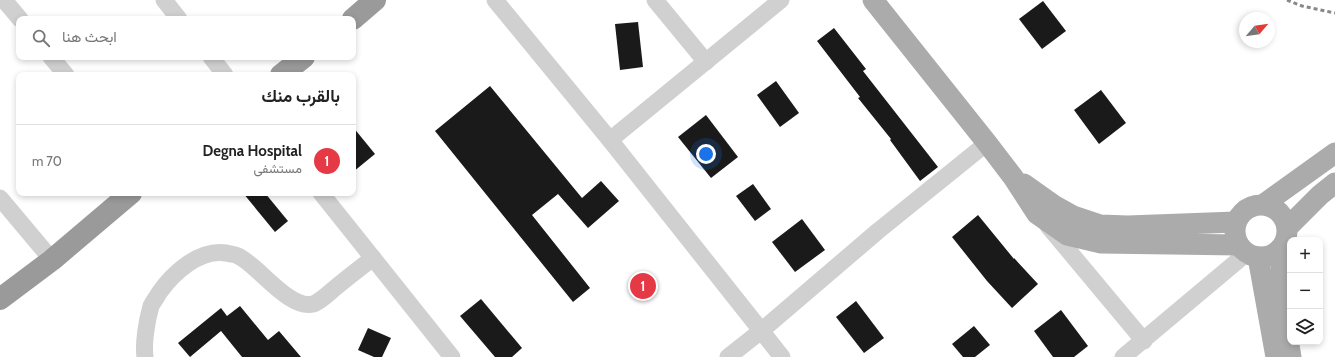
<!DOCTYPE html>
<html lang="ar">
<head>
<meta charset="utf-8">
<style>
  :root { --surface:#fff; --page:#f2f2f2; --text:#222; --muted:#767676; --line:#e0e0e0; --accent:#e63946 }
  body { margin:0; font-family:Cabin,Vazirmatn,sans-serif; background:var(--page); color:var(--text); direction:rtl }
  .controls { position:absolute; right:12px; bottom:12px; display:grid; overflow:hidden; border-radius:8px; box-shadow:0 2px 6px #0003 }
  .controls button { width:36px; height:36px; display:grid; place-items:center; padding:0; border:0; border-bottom:1px solid var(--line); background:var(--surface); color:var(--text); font:20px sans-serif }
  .compass { position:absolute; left:1239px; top:12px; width:36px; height:36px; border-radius:50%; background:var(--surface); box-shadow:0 2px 6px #0003; rotate:61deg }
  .you { position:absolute; left:706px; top:154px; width:14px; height:14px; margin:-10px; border:3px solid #fff; border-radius:50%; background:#1a73e8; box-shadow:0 0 0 6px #1a73e833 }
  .badge { display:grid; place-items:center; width:26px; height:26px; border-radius:50%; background:var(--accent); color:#fff; font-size:13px; font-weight:700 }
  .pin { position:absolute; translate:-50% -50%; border:2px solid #fff; box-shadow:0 1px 4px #0006 }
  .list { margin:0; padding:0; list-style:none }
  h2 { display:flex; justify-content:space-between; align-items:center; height:52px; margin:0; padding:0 16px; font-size:17px }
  h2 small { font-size:13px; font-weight:400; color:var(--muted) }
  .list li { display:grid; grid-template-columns:26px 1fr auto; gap:12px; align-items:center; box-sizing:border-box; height:72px; padding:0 16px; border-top:1px solid var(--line) }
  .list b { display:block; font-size:15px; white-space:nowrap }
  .list p { margin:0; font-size:13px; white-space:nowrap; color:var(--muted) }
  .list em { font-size:13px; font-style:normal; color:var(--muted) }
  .icon { flex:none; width:22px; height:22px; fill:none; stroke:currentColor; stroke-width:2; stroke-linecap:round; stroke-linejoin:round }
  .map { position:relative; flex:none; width:1335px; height:357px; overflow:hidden; direction:ltr }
  .search { position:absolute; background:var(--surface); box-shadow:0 2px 6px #0003; left:16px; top:16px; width:340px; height:44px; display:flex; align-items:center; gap:10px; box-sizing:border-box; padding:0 14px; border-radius:8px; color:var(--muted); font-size:15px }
  .panel { position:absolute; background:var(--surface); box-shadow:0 2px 6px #0003; left:16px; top:72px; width:340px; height:124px; border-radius:8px; direction:rtl }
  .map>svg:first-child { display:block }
  .building { fill:#1a1a1a }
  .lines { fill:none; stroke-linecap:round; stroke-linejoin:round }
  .minor { stroke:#d0d0d0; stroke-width:17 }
  .major { stroke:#ababab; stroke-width:21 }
  .highway { stroke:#9a9a9a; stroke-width:22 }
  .rail { stroke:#888; stroke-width:3; stroke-dasharray:4 3; stroke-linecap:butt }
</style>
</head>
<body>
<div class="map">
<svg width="1335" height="357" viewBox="0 0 1335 357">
  <rect width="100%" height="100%" fill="#fff"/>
  <g class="building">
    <path d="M1043 1 1066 31 1042 49 1019 19Z"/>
    <path d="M638 22 643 67 620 70 615 24Z"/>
    <path d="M834 28 866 69 863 71 938 167 920 181 890 140 891 139 858 98 860 97 817 41Z"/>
    <path d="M776 81 799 113 780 127 757 95Z"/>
    <path d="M490 86 582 198 601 181 619 201 588 228 558 194 532 215 590 288 573 302 435 131Z"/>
    <path d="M1101 90 1126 123 1099 144 1074 110Z"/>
    <path d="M706 115 738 157 711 178 678 137Z"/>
    <path d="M353 127 375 154 353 172Z"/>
    <path d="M753 184 771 209 755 221 736 196Z"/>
    <path d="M243 193H265L288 221 275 232Z"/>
    <path d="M978 215 1014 259V258L1038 284 1012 308 987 281 952 237Z"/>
    <path d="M802 219 825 250 795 272 772 242Z"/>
    <path d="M481 299 522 348 512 357H495L460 316Z"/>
    <path d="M856 301 884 338 864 353 836 317Z"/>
    <path d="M240 306 268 340 279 331 301 357H242L221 331 190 357 178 343 221 308 227 316Z"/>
    <path d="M1061 310 1088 346 1074 357H1053L1034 331Z"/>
    <path d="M974 326 990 345 975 357H963L952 344Z"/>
    <path d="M368 328 391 338 382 357H374L358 350Z"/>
  </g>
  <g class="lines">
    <g class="minor">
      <path d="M4 0 20 19"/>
      <path d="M164 0 179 19"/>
      <path d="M495 0 610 140 782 357"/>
      <path d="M655 0 706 62"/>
      <path d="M51 57 66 75"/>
      <path d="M211 57 225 75"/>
      <path d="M610 140 781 0"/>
      <path d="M321 193 452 357"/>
      <path d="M0 198 52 260"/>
      <path d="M1048 226 1144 341"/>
      <path d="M145 357C143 343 147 320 151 306 153 302 157 297 159 293 173 273 199 249 226 253 230 254 235 254 238 256 258 265 289 310 313 304 320 302 329 293 335 288 347 278 360 268 373 258"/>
      <path d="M728 357 761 331 878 231 987 143"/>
      <path d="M1123 357 1247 253"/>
    </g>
    <g class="major">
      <path d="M873 0 987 143 1013 177 1037 214 1067 235 1101 243 1239 245"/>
      <path d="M1024 184 1055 206 1073 216 1100 225 1128 226 1236 222"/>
      <path d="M1264 204 1335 153"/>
      <circle cx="1261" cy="231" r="26"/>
      <path d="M1287 228 1320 195 1335 183"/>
      <path d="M1280 249 1284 315 1291 357"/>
      <path d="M1258 257 1276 357"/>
    </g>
    <g class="highway">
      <path d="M353 19 375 0"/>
      <path d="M281 75 304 57"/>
      <path d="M0 299 52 260 131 193"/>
    </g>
    <path class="rail" d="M1287 0 1302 6 1335 13"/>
  </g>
</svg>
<div class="controls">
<button>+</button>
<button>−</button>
<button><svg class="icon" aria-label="layers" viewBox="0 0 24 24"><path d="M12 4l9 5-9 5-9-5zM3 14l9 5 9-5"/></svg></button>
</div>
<svg class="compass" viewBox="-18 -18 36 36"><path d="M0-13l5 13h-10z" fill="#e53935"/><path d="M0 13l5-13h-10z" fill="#767676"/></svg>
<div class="you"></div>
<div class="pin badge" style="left:643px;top:286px">1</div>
<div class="search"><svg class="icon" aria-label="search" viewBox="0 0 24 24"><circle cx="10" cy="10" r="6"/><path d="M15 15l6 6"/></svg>ابحث هنا</div>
<section class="panel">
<h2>بالقرب منك<small></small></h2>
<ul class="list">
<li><span class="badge">1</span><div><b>Degna Hospital</b><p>مستشفى</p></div><em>70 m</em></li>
</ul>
</section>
</div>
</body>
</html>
